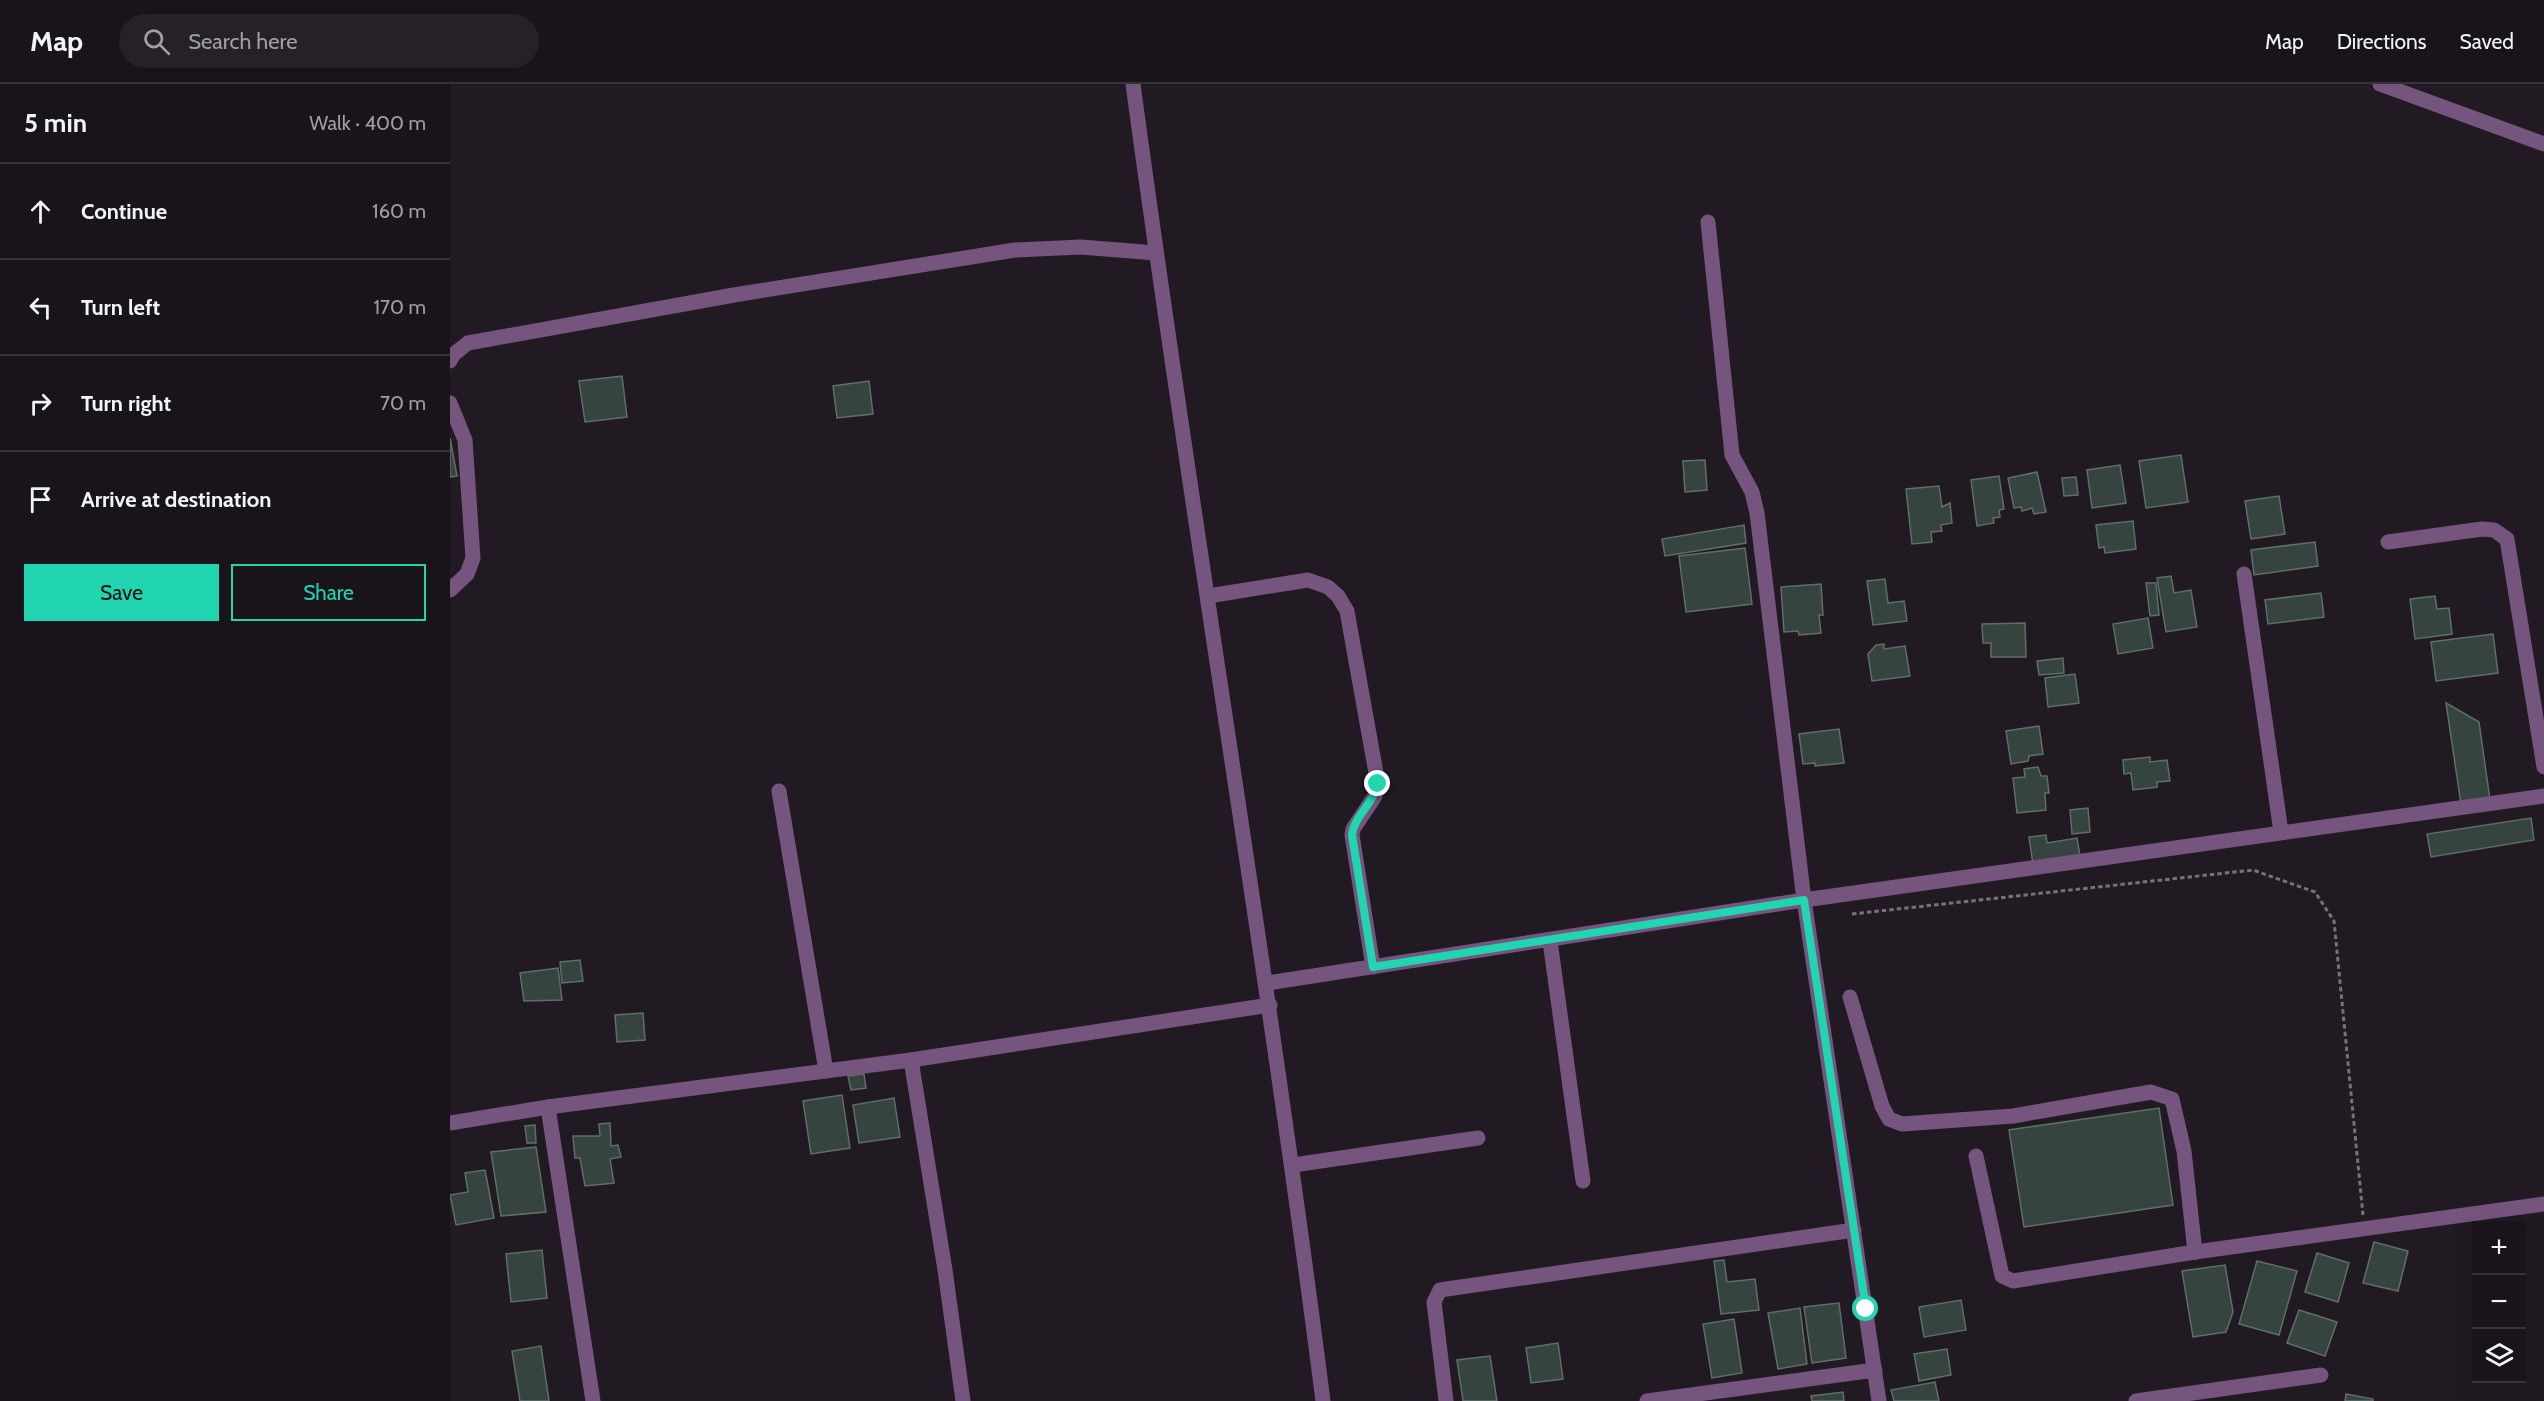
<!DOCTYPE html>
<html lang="en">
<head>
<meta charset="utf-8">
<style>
  :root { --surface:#19141a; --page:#262127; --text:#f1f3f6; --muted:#9f9ea2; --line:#373339; --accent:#21d5b0 }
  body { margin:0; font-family:Cabin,sans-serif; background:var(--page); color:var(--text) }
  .controls { position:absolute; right:18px; bottom:18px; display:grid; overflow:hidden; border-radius:0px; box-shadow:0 6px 24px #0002 }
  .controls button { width:54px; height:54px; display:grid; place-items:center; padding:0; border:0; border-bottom:2px solid var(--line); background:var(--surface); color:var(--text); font:30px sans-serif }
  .stop { position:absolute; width:18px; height:18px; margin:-14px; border:4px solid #21d5b0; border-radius:50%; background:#fff }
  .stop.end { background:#21d5b0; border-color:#fff; box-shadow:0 2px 6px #0008 }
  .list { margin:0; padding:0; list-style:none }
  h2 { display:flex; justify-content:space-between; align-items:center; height:78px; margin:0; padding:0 24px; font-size:26px }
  h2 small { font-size:20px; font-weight:400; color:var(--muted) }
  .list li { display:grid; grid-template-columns:39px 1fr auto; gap:18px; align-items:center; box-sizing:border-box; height:96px; padding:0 24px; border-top:2px solid var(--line) }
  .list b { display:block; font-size:22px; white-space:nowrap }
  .list em { font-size:20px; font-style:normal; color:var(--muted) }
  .actions { display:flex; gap:12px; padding:18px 24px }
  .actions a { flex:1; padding:14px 0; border:2px solid var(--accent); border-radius:0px; text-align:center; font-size:21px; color:var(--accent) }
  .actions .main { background:var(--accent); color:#111 }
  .icon { flex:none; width:33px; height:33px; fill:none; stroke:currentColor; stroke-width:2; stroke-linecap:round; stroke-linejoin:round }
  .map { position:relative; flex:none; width:2094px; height:1317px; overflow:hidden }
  header { display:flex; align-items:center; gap:36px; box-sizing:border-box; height:84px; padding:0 30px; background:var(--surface); border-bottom:2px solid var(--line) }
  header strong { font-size:28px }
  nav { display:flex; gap:33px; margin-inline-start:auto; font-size:21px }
  .search { width:420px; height:54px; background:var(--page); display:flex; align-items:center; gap:15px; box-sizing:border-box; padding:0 21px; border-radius:33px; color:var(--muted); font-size:22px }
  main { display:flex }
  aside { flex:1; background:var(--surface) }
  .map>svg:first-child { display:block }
  .building { fill:#364440; stroke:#5f6e69; stroke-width:1.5 }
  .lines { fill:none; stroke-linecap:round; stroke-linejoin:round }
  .path { stroke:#777179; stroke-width:3; stroke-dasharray:4.5 3; stroke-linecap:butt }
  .minor { stroke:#75557e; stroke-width:15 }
  .route { stroke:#21d5b0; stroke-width:8 }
</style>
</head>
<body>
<header>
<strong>Map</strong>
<div class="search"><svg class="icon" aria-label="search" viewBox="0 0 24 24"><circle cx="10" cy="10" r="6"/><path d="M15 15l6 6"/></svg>Search here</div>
<nav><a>Map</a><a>Directions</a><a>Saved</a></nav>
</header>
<main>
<aside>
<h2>5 min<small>Walk · 400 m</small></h2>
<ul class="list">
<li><svg class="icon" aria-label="ahead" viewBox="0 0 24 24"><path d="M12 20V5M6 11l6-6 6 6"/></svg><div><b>Continue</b></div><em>160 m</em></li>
<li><svg class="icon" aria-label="left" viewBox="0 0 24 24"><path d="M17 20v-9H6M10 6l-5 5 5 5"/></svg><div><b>Turn left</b></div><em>170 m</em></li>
<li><svg class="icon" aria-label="right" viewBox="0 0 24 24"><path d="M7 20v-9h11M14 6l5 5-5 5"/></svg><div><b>Turn right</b></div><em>70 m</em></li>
<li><svg class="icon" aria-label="arrive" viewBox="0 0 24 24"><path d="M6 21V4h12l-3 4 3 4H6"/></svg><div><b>Arrive at destination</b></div></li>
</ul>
<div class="actions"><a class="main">Save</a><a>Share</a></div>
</aside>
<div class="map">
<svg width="2094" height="1317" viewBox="0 0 2094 1317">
  <rect width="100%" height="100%" fill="#211a23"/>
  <g class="building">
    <path d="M172 292 177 333 135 338 129 297Z"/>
    <path d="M419 297 423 330 387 334 383 302Z"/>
    <path d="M0 354 7 392 0 393Z"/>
    <path d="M1731 371 1738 418 1696 424 1689 377Z"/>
    <path d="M1255 376 1257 406 1235 408 1233 377Z"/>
    <path d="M1670 381 1676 419 1642 424 1637 386Z"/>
    <path d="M1587 388 1596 428 1584 430 1582 424 1572 427 1571 423 1564 424 1558 394Z"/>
    <path d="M1549 392 1554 425 1549 426 1550 433 1543 434 1544 439 1527 442 1521 396Z"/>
    <path d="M1626 393 1628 411 1614 412 1612 394Z"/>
    <path d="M1489 402 1492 423 1500 419 1502 439 1491 441 1492 447 1481 448 1482 458 1462 460 1456 405Z"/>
    <path d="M1829 412 1835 450 1801 455 1795 417Z"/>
    <path d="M1683 437 1686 465 1655 469 1654 463 1649 464 1646 441Z"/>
    <path d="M1294 441 1296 459 1215 472 1212 455Z"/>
    <path d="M1865 458 1868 482 1804 491 1801 466Z"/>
    <path d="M1295 464 1302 520 1236 528 1229 472Z"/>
    <path d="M1721 492 1724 509 1741 506 1747 543 1716 548 1707 494Z"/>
    <path d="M1435 495 1438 519 1454 517 1457 537 1423 541 1417 497Z"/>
    <path d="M1696 499H1706L1709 531 1700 532Z"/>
    <path d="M1371 500 1373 531H1369L1371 549 1349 551 1348 547 1334 548 1331 503Z"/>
    <path d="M1871 509 1874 533 1818 540 1815 516Z"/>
    <path d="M1985 512 1987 525 1999 524 2002 550 1965 555 1960 515Z"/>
    <path d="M1698 534 1703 564 1668 570 1663 540Z"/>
    <path d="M1575 539 1576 573H1541V559H1533L1532 540Z"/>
    <path d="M2043 550 2048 589 1986 597 1981 558Z"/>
    <path d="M1434 560V565L1455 562 1460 592 1422 597 1418 570 1426 561Z"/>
    <path d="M1613 574 1614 589 1589 591 1587 577Z"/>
    <path d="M1625 590 1629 619 1598 623 1595 594Z"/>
    <path d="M1996 619 2029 638 2040 716 2011 720Z"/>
    <path d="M1589 642 1593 670 1579 672 1578 677 1561 680 1556 647Z"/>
    <path d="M1389 645 1394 679 1365 682V679L1353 680 1349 650Z"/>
    <path d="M1700 673V678L1717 676 1720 697 1707 698V703L1683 706 1681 689 1674 690 1673 676Z"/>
    <path d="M1588 683 1591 692H1597L1599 709H1595L1596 726 1567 729 1563 694 1575 693 1574 685Z"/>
    <path d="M1638 724 1640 748 1622 750 1620 726Z"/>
    <path d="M2081 734 2084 756 1981 773 1977 750Z"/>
    <path d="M1596 751 1597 759 1627 754 1630 772 1583 780 1579 753Z"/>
    <path d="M130 876 133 897 112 899 110 878Z"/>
    <path d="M108 884 112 916 74 917 70 889Z"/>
    <path d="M193 929 195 956 167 958 165 931Z"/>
    <path d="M414 990 416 1004 401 1006 398 992Z"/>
    <path d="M392 1011 400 1064 361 1070 353 1017Z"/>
    <path d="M444 1014 450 1053 409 1059 403 1021Z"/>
    <path d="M1709 1024 1723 1121 1574 1143 1559 1046Z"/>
    <path d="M160 1039 161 1062 168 1061 171 1073 160 1075 164 1099 135 1102 130 1074H125L123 1052H150L149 1040Z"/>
    <path d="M85 1041 86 1059H77L75 1042Z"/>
    <path d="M86 1063 96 1128 51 1132 41 1068Z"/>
    <path d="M35 1086 44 1134 6 1141 0 1111 18 1108 15 1089Z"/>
    <path d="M1924 1158 1958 1167 1948 1207 1913 1199Z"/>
    <path d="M92 1166 97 1214 61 1218 56 1170Z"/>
    <path d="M1867 1169 1899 1179 1888 1218 1855 1208Z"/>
    <path d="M1274 1176 1277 1198 1305 1195 1309 1226 1271 1230 1264 1177Z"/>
    <path d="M1807 1177 1847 1187 1829 1251 1789 1240Z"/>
    <path d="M1775 1181 1783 1228 1776 1248 1743 1253 1732 1187Z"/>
    <path d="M1511 1216 1516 1246 1474 1253 1469 1223Z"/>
    <path d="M1389 1219 1396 1274 1362 1279 1354 1223Z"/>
    <path d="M1350 1224 1357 1280 1328 1285 1318 1229Z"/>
    <path d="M1849 1226 1887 1238 1875 1272 1837 1259Z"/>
    <path d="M1284 1235 1292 1289 1262 1294 1253 1240Z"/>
    <path d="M1108 1259 1113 1295 1081 1299 1076 1264Z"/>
    <path d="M91 1262 99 1317H70L62 1267Z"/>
    <path d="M1497 1265 1501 1291 1469 1297 1464 1270Z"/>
    <path d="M1040 1272 1047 1317H1013L1007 1276Z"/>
    <path d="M1485 1298 1489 1317H1444L1441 1306Z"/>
    <path d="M1393 1308 1394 1317H1362L1361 1312Z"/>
    <path d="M1896 1310 1923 1315V1317H1895Z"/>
  </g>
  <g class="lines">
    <path class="path" d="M1402 830 1803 786 1865 808 1884 837 1913 1131"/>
    <g class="minor">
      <path d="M683 0C742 440 817 877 873 1317"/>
      <path d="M1930 0 2094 60"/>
      <path d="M1258 138 1282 371 1302 408 1307 429 1354 816 2094 712"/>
      <path d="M0 277 3 271 18 259 284 211 565 166 631 163 706 169"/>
      <path d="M0 319 15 356 23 474 17 490 0 506"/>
      <path d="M1938 458 2032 445 2044 446 2057 455 2094 683"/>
      <path d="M1794 490 1831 748"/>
      <path d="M758 512 858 496 878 503 888 512 897 527 928 700 925 712 903 745 902 751 923 883"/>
      <path d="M329 707 376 987"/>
      <path d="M1100 857 1133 1097"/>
      <path d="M817 899 1354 816 1429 1317"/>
      <path d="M1400 913 1432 1022 1439 1035 1452 1040 1563 1032 1701 1008 1722 1015 1734 1067 1745 1168 2094 1120"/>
      <path d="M461 976 495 1186 513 1317"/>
      <path d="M98 1023 143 1317"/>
      <path d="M0 1039 98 1023 461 976 820 921"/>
      <path d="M1526 1072 1552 1192 1563 1197 1745 1168"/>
      <path d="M843 1081 1028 1054"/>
      <path d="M996 1317 984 1218 990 1206 1404 1146"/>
      <path d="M1197 1317 1425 1286"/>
      <path d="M1686 1317 1871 1291"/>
    </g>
  </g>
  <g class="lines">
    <path class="route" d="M928 700C924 719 904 732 902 751L923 883 1354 816 1416 1225"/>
  </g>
</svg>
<div class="controls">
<button>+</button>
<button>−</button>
<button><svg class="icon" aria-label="layers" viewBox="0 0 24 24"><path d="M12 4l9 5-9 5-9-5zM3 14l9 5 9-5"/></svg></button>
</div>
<div class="stop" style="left:1416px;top:1225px"></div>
<div class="stop end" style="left:928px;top:700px"></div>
</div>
</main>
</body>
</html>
